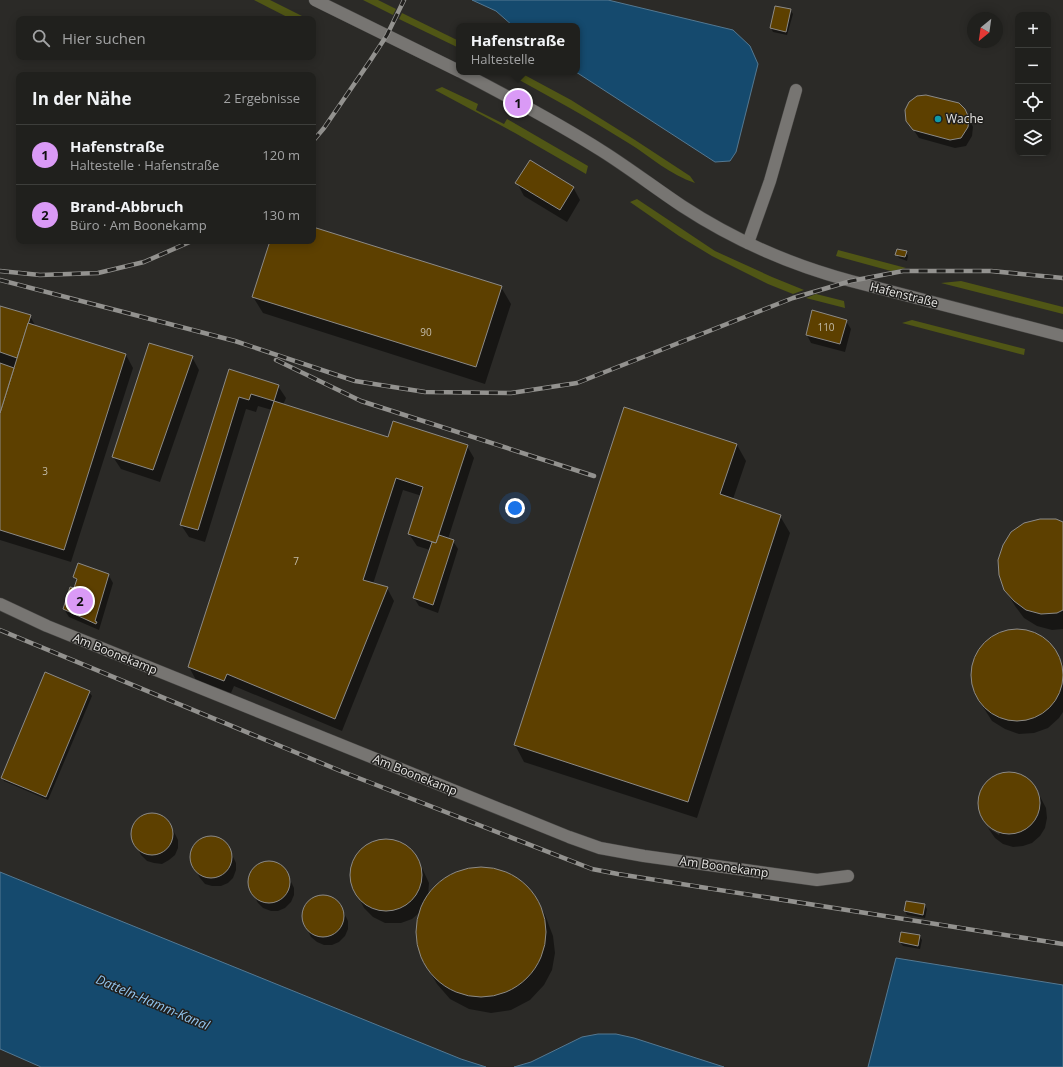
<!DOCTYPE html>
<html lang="de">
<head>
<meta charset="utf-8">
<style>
  :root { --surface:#20201d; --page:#282826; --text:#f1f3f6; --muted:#a2a3a4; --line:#3d3e3b; --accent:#da9af6 }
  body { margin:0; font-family:"Open Sans",sans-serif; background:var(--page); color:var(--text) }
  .controls { position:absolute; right:12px; top:12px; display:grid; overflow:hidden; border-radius:8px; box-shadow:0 2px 10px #0003 }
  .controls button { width:36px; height:36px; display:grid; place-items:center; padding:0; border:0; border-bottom:1px solid var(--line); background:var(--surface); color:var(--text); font:20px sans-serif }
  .compass { position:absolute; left:967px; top:12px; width:36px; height:36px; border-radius:50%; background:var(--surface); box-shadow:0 2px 10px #0003; rotate:209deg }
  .you { position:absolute; left:515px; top:508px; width:14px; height:14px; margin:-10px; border:3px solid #fff; border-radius:50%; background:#1a73e8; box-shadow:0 0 0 6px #1a73e833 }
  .badge { display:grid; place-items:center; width:26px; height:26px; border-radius:50%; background:var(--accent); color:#111; font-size:13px; font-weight:700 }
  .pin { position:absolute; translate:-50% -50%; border:2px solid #fff; box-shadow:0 1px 4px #0006 }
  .popup { position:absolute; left:456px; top:23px; width:124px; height:52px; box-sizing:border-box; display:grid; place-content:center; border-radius:8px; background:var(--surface); filter:drop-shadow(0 1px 3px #0005); font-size:13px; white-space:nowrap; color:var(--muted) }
  .popup b { font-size:15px; color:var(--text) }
  .popup::after { content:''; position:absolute; left:50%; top:100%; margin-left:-8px; border:8px solid transparent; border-top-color:var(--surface) }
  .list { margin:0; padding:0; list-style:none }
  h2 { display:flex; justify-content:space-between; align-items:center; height:52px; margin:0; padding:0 16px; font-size:17px }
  h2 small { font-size:13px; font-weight:400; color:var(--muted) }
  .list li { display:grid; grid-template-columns:26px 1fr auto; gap:12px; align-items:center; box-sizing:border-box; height:60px; padding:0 16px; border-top:1px solid var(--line) }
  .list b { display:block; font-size:15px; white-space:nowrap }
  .list p { margin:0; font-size:13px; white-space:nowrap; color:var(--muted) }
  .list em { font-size:13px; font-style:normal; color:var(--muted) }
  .icon { flex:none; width:22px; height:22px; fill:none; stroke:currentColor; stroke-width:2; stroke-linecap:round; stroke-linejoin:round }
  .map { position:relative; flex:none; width:1063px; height:1067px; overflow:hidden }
  .search { position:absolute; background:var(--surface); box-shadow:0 2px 10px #0003; left:16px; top:16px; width:300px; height:44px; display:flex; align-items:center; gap:10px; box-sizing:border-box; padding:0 14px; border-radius:8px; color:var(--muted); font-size:15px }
  .panel { position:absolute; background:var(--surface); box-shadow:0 2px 10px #0003; left:16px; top:72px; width:300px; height:172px; border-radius:8px }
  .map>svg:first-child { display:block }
  .green { fill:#505615 }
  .water { fill:#154a6e; stroke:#547891 }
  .shadow { fill:#0007 }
  .building { fill:#5d4000; stroke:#8c8a87 }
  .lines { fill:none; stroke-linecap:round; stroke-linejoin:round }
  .lane-casing { stroke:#464543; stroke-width:13 }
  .street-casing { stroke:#464543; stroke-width:13 }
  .secondary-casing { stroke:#464543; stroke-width:13 }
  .lane { stroke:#777572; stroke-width:12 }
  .street { stroke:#777572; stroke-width:12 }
  .secondary { stroke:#777572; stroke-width:12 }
  .rail-casing { stroke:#93928f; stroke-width:4.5 }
  .rail { stroke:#21201e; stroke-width:3; stroke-dasharray:9; stroke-linecap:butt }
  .culture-dot { fill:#0f9aa8; stroke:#21201e; stroke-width:1.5 }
  .labels { text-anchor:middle; stroke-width:3; stroke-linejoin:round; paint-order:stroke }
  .number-label { font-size:10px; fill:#c4bcaa }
  .poi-label { font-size:12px; fill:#e6e5e3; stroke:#21201e; text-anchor:start }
  .street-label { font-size:12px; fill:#e6e5e3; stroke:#21201e }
  .water-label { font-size:13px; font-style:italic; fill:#93c6f0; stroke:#21201e }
</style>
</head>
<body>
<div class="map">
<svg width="1063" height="1067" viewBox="0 0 1063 1067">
  <rect width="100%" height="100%" fill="#2b2a27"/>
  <g class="green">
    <path d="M254 0H270L308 19H291Z"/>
    <path d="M363 0H378L396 9 393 15Z"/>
    <path d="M402 13 459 41V48L399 19Z"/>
    <path d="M505 72H519L571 100 635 140 690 176 695 183C670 175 651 157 630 144 589 118 547 95 505 72Z"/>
    <path d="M442 87 478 104 476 110 504 124 507 119 588 166 586 174 515 133 435 90Z"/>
    <path d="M637 199 715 251 772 277 804 290 793 294 768 284 712 256 679 236 630 202Z"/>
    <path d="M838 250 906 268 891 271 836 256Z"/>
    <path d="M961 281 1063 307V314L941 283Z"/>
    <path d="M816 294 844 301 845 308 806 298Z"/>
    <path d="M912 320 1025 349 1024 355 902 323Z"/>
  </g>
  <g class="water">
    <path d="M472 0H608L733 30 750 46 758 64 736 152 730 161 715 162 576 72 577 26H513L496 11Z"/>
    <path d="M0 872 461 1059 486 1067H41L0 1049Z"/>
    <path d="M896 958 1063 985V1067H868Z"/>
    <path d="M598 1034H616L634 1038 724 1067H514L531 1062 582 1037Z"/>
  </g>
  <g class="shadow">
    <path d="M790 10 793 14 787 35 773 32 771 28Z"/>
    <path d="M965 109 973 127 972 136 966 146 955 148 919 138 913 129Z"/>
    <path d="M517 183 573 187 580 200 567 222 524 196Z"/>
    <path d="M313 228 501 287 511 304 485 384 263 313 253 297 271 241H313Z"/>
    <path d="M906 252 908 256 907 261 899 258 897 255Z"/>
    <path d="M0 307 30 316 36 327 126 355 133 368 71 562 0 540Z"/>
    <path d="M846 321 851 329 845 352 811 343 807 335Z"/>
    <path d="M192 357 199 370 160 482 121 469 113 457Z"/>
    <path d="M230 371 278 386 286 398 283 405 389 438 467 446 474 458 448 539 453 541 458 549 438 613 419 606 414 598 430 550 417 546 409 534 422 496 403 490 373 584 387 588 394 601 342 731 234 686 231 693 196 680 189 667 272 410 258 406 256 412 246 409 205 542 189 537 181 525Z"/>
    <path d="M737 445 746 461 733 499 780 516 790 533 697 818 524 762 515 745Z"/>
    <path d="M1063 523V629L1052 630 1037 626 1024 618 1015 606 1005 589Z"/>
    <path d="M108 574 113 583 99 630 69 617 64 609 77 582 74 577Z"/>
    <path d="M1014 630 1029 631 1043 638 1054 649 1063 665V712L1059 718 1048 728 1034 733 1019 734 1005 729 992 721 976 696 972 682V667L977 653 987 641 999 633Z"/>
    <path d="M89 692 92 696 48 800 4 781 2 778Z"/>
    <path d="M1007 773 1017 774 1026 778 1034 785 1046 808 1047 818 1045 828 1040 836 1032 843 1023 846 1013 847 1003 844 995 838 988 828 999 835 1000 833 986 824 982 816 979 807V797L983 788 989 781 997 775Z"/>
    <path d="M156 814 164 817 170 824 178 840V848L175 855 169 860 162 864 154 863 147 861 141 855 133 840 132 832 135 824 140 818 148 815Z"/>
    <path d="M206 837H215L222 840 228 846 236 863V870L233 878 228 883 221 886H212L205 884 200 878 191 862V854L193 847 199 841Z"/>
    <path d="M382 840H390L403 845 415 855 422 868 429 883 428 897 434 887 450 875 468 869H494L510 875 522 883 535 897 545 915 553 936 555 953 552 970 544 985 530 1000 511 1010 491 1013 469 1009 450 999 437 984 427 967 418 945 417 926 419 913 412 919 401 923H385L373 917 364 908 357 894 352 881 351 870 355 860 362 849 372 843Z"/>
    <path d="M264 862H273L280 865 286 871 294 888V895L291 902 285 908 278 911H271L263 908 258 903 249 887V879L251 872 257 866Z"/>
    <path d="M318 896H326L334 899 340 905 348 921V929L345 936 339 942 332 945H324L317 942 311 937 303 921 302 913 305 906 310 900Z"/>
    <path d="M924 905 927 909 925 918 907 915 905 911Z"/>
    <path d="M919 936 922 940 920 949 903 946 900 942Z"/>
  </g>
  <g class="building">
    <path d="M775 6 791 9 786 32 770 28Z"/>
    <path d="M926 95 959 103 965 109 969 118 968 127 961 138 950 140 913 130 906 121 905 110 909 102 917 96Z"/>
    <path d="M530 160 574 187 560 210 515 183Z"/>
    <path d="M313 227 502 286 476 367 252 297 270 241H313Z"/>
    <path d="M897 249 907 251 905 257 895 255Z"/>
    <path d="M0 306 31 315 17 358 0 352Z"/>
    <path d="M812 310 847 320 840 344 806 335Z"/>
    <path d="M28 323 126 354 64 550 0 530V413Z"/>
    <path d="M149 343 193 356 153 470 112 457Z"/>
    <path d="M0 363 14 368 0 413Z"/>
    <path d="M229 369 279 385 274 401 251 394 249 400 239 397 198 530 180 525Z"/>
    <path d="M274 401 388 437 393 421 468 445 436 543 408 534 423 487 396 478 363 580 388 587 335 719 227 674 224 681 188 667Z"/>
    <path d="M624 407 737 444 720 494 781 515 688 802 514 745Z"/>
    <path d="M1040 519H1056L1063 522V610L1057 613 1041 614 1026 610 1014 601 1004 590 999 575 998 560 1003 545 1011 532 1024 523Z"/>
    <path d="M439 535 454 540 433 605 413 598 432 542 436 543Z"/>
    <path d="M78 563 109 574 95 621 97 622 96 624 63 609 70 587 74 588 77 579 73 577Z"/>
    <circle cx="1017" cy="675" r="46"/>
    <path d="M45 672 90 691 46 797 1 778Z"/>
    <circle cx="1009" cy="803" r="31"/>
    <circle cx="152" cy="834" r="21"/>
    <circle cx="211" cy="857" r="21"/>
    <circle cx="386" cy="875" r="36"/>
    <circle cx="269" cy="882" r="21"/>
    <circle cx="481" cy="932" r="65"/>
    <circle cx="323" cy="916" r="21"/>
    <path d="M906 901 925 904 923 915 904 911Z"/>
    <path d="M901 932 920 935 918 946 899 942Z"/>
  </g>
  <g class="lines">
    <g class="lane-casing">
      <path id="lane" d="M748 243 770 181 796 90"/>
    </g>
    <g class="street-casing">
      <path id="street" d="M0 604 47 626 569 837 600 848 644 856 817 880 848 876"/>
    </g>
    <g class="secondary-casing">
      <g id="secondary">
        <path d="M315 0 459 71"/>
        <path d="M461 72C509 97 556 122 602 151 629 168 655 188 682 206 734 240 791 265 851 281L1063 336"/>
      </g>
    </g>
    <use href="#lane" class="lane"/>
    <use href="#street" class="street"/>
    <use href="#secondary" class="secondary"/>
    <g class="rail-casing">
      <g id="rail">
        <path d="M313 141 324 128 370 61 387 35 404 0"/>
        <path d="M0 271 40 275 98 273 144 262 192 241"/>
        <path d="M0 280 235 341 355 381 425 392 511 393 577 383 793 298 851 281 903 271H991L1063 278"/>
        <path d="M276 360 361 401 594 476"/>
        <path d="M0 630 343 772 592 869 618 874 1063 944"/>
      </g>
    </g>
    <use href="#rail" class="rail"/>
  </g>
  <circle class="culture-dot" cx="938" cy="119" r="4"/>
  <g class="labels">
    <g class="number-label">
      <text x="826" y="331">110</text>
      <text x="426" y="336">90</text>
      <text x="45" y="475">3</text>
      <text x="296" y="565">7</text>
    </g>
    <g class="poi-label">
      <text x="946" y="123">Wache</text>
    </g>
    <g class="street-label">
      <text transform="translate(904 295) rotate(14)" y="4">Hafenstraße</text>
      <text transform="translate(115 654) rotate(22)" y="4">Am Boonekamp</text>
      <text transform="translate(415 775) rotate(22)" y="4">Am Boonekamp</text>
      <text transform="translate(724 867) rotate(8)" y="4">Am Boonekamp</text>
    </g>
    <g class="water-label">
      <text transform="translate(153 1002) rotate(23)" y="5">Datteln-Hamm-Kanal</text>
    </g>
  </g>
</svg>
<div class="controls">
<button>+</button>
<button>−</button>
<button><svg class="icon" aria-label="locate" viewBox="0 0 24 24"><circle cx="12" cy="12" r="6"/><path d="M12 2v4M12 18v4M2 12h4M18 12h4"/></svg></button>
<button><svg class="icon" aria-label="layers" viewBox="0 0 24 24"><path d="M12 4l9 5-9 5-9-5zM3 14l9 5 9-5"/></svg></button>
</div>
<svg class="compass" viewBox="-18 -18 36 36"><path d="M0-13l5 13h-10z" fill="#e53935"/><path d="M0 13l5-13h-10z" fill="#a2a3a4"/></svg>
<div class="you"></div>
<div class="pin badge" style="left:518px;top:103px">1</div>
<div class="popup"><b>Hafenstraße</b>Haltestelle</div>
<div class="pin badge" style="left:80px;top:601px">2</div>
<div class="search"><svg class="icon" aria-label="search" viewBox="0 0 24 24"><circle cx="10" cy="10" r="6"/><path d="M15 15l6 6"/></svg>Hier suchen</div>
<section class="panel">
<h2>In der Nähe<small>2 Ergebnisse</small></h2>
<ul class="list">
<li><span class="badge">1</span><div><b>Hafenstraße</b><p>Haltestelle · Hafenstraße</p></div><em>120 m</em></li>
<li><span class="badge">2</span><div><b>Brand-Abbruch</b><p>Büro · Am Boonekamp</p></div><em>130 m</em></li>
</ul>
</section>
</div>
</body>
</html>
